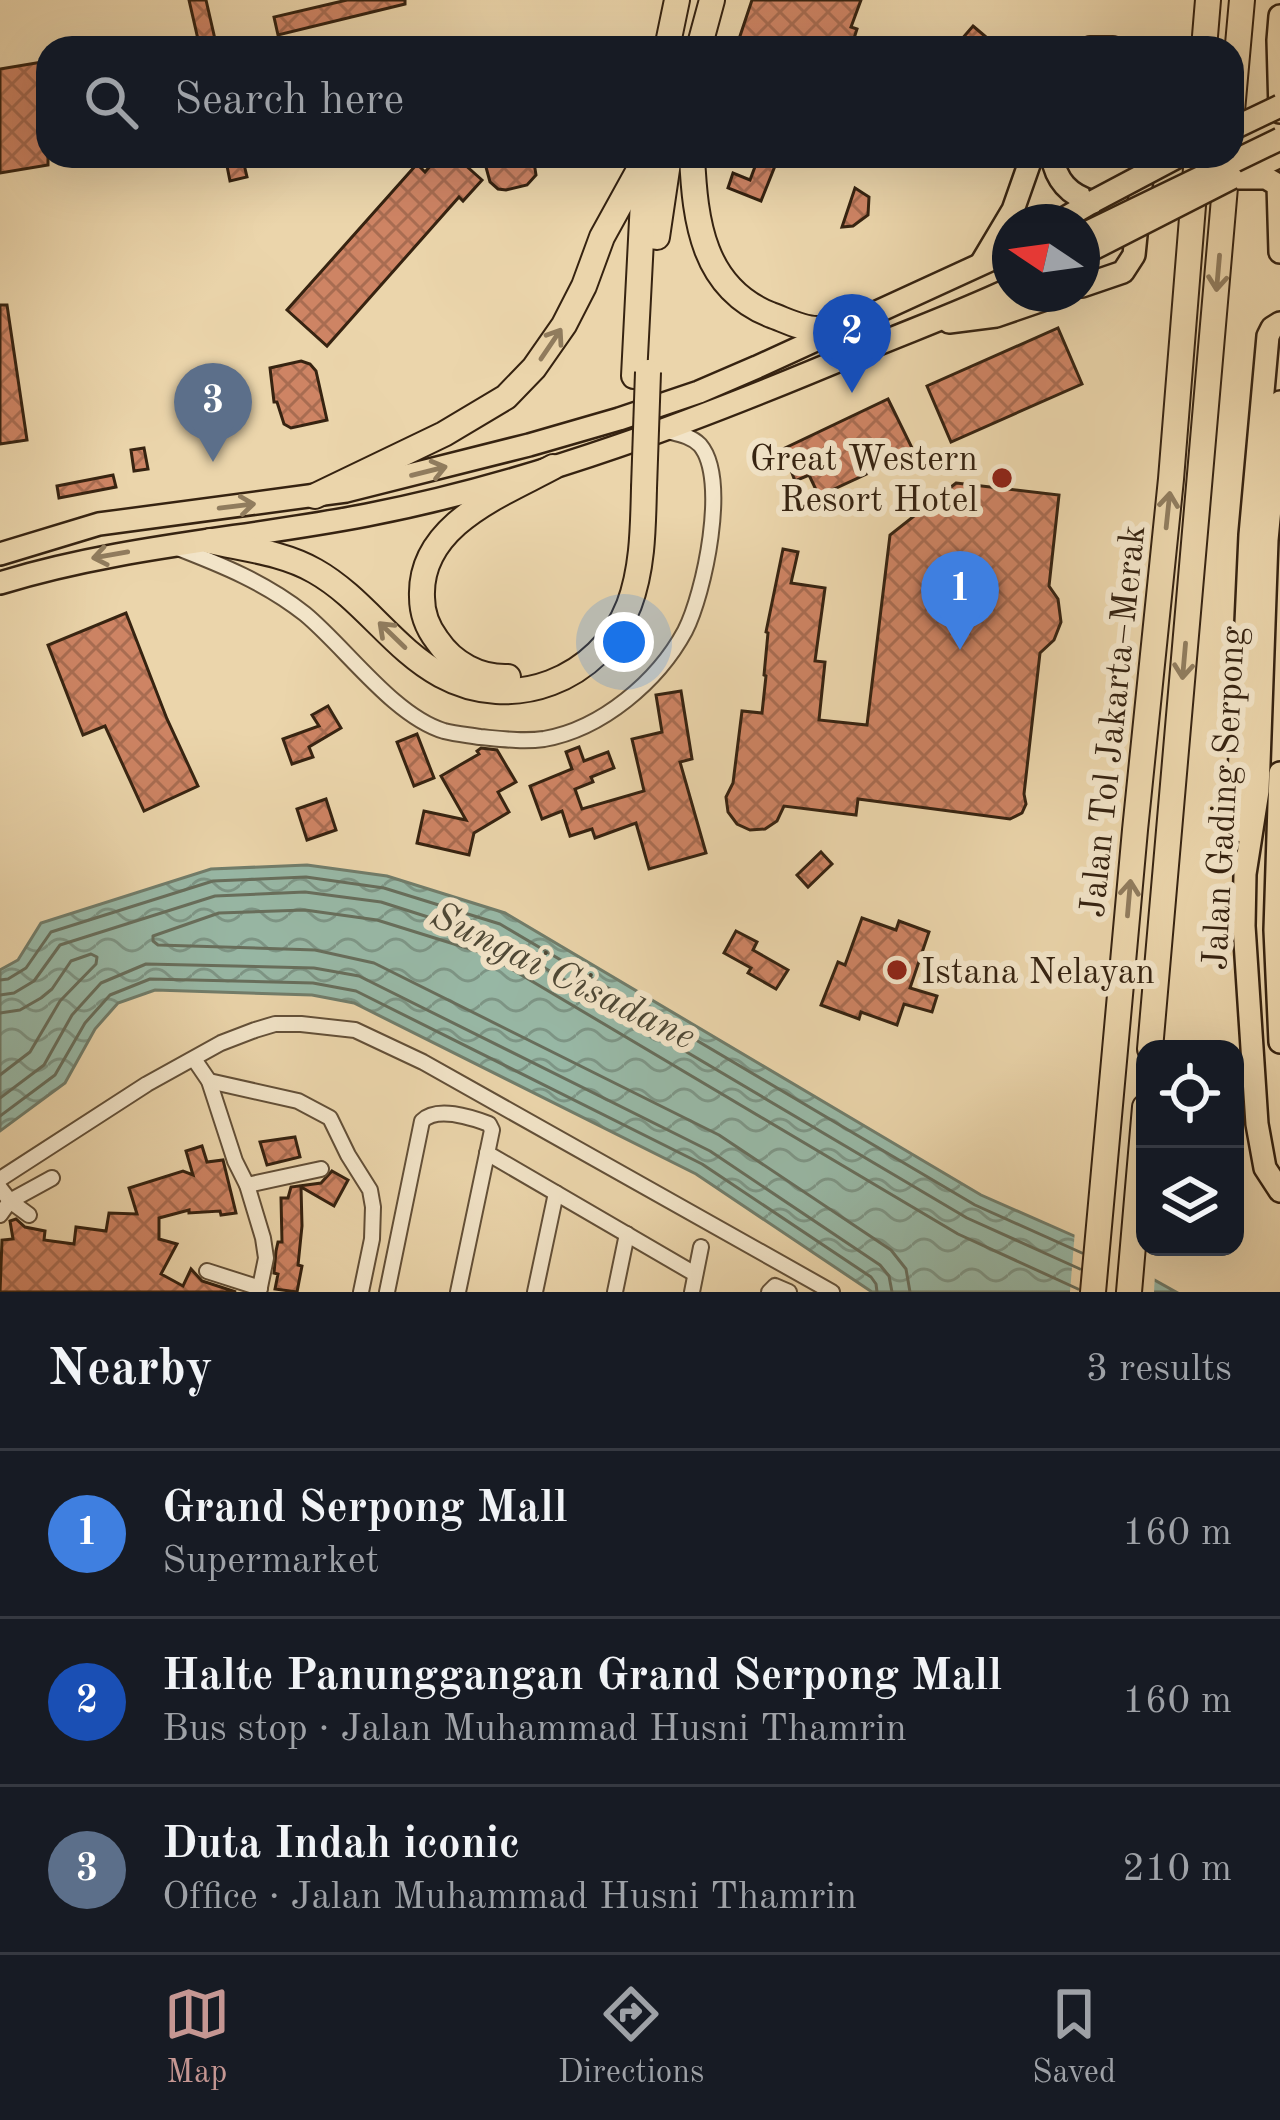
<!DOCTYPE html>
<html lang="en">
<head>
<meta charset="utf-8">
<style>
  :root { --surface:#171b24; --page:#242831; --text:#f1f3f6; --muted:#9ea1a6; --line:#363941; --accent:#c59692 }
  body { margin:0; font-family:"Old Standard TT",serif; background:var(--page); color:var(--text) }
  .controls { position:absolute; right:36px; bottom:36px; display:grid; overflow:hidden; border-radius:24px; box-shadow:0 12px 48px #0002 }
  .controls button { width:108px; height:108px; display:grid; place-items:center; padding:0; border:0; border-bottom:3px solid var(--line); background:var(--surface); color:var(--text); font:60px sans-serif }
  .compass { position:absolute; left:992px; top:204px; width:108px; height:108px; border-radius:50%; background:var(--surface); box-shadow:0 12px 48px #0002; rotate:283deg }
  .you { position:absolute; left:624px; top:642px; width:42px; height:42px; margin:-30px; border:9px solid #fff; border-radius:50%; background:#1a73e8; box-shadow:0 0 0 18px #1a73e833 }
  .badge { display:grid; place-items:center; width:78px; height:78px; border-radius:50%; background:var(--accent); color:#fff; font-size:39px; font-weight:700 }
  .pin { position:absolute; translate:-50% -99px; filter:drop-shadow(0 3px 6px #0008) }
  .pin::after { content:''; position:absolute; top:63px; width:42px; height:36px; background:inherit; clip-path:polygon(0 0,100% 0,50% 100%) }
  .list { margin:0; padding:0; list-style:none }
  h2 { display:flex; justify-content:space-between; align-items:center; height:156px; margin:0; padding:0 48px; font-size:51px }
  h2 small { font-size:39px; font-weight:400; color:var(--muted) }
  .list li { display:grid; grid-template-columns:78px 1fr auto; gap:36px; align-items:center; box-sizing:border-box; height:168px; padding:0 48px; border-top:3px solid var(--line) }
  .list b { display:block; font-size:45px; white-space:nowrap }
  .list p { margin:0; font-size:39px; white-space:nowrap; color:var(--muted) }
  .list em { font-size:39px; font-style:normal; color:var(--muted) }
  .icon { flex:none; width:66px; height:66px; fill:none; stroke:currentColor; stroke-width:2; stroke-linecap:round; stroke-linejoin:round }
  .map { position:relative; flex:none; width:1280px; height:1292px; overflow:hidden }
  .search { position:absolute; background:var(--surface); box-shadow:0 12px 48px #0002; left:36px; right:36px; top:36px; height:132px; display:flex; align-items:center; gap:30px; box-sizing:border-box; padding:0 42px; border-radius:36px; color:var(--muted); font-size:45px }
  .sheet { height:660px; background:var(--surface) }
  nav { display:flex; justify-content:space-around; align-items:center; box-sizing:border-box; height:168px; border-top:3px solid var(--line); background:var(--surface); font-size:33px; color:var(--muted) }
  nav a { display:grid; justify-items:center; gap:6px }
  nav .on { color:var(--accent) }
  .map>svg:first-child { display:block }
  .water { fill:url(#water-waves); stroke:#717d6b; stroke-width:3 }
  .pier { fill:#ebd5ab }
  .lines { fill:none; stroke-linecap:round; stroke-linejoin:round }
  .shore { stroke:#676e5c; stroke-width:3 }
  .building { fill:url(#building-cross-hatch); stroke:#362311; stroke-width:3 }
  .street-casing { stroke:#635038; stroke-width:18 }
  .primary-casing { stroke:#362311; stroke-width:26 }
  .highway-casing { stroke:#362311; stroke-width:28 }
  .street { stroke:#f2e4c8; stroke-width:14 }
  .primary { stroke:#ebd5ab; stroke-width:21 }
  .highway { stroke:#ebd5ab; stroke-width:24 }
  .primary-bridge-casing { stroke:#362311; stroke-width:26; stroke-linecap:butt }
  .highway-bridge-casing { stroke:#362311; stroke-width:28; stroke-linecap:butt }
  .primary-bridge { stroke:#ebd5ab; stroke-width:21 }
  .highway-bridge { stroke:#ebd5ab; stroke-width:24 }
  .oneway { stroke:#907c5e }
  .poi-dot { fill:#8f2418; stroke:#f2e4c8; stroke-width:4.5 }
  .labels { text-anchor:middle; stroke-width:12; stroke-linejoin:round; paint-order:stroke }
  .poi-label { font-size:36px; fill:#362311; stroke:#f2e4c8; text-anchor:end }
  .street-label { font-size:36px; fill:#362311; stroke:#f2e4c8 }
  .water-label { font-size:39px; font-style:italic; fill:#4e4836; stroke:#f2e4c8 }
</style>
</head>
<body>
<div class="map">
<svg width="1280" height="1292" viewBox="0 0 1280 1292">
  <defs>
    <pattern id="water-waves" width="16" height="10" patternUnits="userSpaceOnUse" patternTransform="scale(3)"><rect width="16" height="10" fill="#98b9a7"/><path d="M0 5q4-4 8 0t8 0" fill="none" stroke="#7d9687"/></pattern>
    <pattern id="building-cross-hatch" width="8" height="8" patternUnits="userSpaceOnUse" patternTransform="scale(3)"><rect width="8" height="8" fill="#ce8464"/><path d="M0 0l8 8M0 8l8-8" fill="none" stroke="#a86c51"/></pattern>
  </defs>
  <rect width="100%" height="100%" fill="#ebd5ab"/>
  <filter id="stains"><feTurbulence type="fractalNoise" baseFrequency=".00167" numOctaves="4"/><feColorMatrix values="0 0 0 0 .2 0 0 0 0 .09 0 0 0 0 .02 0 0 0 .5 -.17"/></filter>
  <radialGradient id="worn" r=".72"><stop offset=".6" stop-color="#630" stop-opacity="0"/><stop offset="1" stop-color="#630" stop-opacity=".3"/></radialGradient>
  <path class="water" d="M307 865 387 876 505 913 981 1195 1081 1239 1176 1292H872L696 1174 354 1003 312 995 155 990 118 1003 95 1029 65 1083 0 1131V970L18 960 41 923 211 869Z"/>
  <path class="pier" d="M1075 1230 1155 1274 1154 1292H1070Z"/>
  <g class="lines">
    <g class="shore">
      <path d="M0 980 8 979 26 968 51 932 213 881 306 877 384 888 500 924 975 1205 1082 1253"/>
      <path d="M0 995 14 993 34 981 60 945 215 896 305 892 381 902 494 938 967 1218 1080 1269"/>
      <path d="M0 1013 20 1010 41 998 52 989 71 961 91 954 97 957 96 964 60 1001 30 1052 0 1075"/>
      <path d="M0 1098 44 1065 72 1015 101 983 146 964 314 968 359 976 710 1151 880 1265 889 1276 892 1292"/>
      <path d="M0 1116 55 1075 85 1023 110 995 150 979 313 983 356 991 702 1164 871 1277 876 1284 877 1292"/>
      <path d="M910 1292 906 1269 891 1250 719 1135 374 963 315 950 158 945 153 941V936L219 913 305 910 377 920 486 954 958 1234 1078 1289"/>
    </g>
  </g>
  <g class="building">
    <path d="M189 0H206L217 48H200Z"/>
    <path d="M347 0H405V4L278 35 274 17Z"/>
    <path d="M752 0H861L851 27 857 29 851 48H736Z"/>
    <path d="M973 26 999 48H954Z"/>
    <path d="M48 61V165L0 173V69Z"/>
    <path d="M225 156H242L247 177 230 181Z"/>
    <path d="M439 156H455L482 180 463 201 459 197 327 346 287 310 417 164 425 172Z"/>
    <path d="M483 156H533L536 175 527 185 506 190 498 189 490 182Z"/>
    <path d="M759 156H779L761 201 728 188 733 173 750 180Z"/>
    <path d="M855 188 869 197 868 215 853 226 842 227Z"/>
    <path d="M0 305H7L27 440 0 444Z"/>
    <path d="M1058 328 1082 384 951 442 927 386Z"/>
    <path d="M301 361 310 364 316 371 327 420 291 428 284 424 277 402H274L270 368Z"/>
    <path d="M888 399 914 452 819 496 809 475 795 481 783 449Z"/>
    <path d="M144 448 148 469 134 471 131 450Z"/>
    <path d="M113 475 116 487 59 498 57 486Z"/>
    <path d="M956 483 1059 495 1049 586 1058 599 1061 622 1054 640 1040 653 1024 794 1026 804 1022 813 1010 819 858 799 856 815 784 806 777 821 765 829 750 830 737 824 728 812 726 797 733 783 742 711 762 713 766 676 764 675 768 633 766 632 783 549 798 552 791 583 825 588 815 661 825 662 819 720 867 725 890 535Z"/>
    <path d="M126 613 167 719 198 786 144 811 105 726 83 735 48 645Z"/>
    <path d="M681 691 692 759 680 762 706 853 649 869 636 823 595 838 592 829 570 836 562 811 542 819 530 786 572 769 566 752 579 747 584 761 608 752 614 768 591 777 593 782 575 789 582 809 644 791 632 739 662 732 656 695Z"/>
    <path d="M328 706 341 728 309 747 313 757 292 764 283 739 319 726 312 715Z"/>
    <path d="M417 734 434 778 414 786 397 742Z"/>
    <path d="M481 748 497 750 516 782 498 792 509 812 474 833 469 855 417 843 424 811 466 820 441 776 479 754 477 751Z"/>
    <path d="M326 799 336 830 307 840 297 809Z"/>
    <path d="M821 852 832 864 808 887 797 875Z"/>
    <path d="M862 918 896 930 899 921 929 932 910 988 937 996 932 1012 904 1004 897 1025 861 1012 859 1019 821 1005 838 962 845 965Z"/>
    <path d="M736 931 757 942 753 950 788 970 776 989 748 973 751 968 724 953Z"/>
    <path d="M295 1137 300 1157 267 1165 260 1142Z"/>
    <path d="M202 1146 207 1162 223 1160 236 1213 221 1215 220 1211 189 1213V1210L159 1218V1239L177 1244 161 1274 183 1286 191 1269 202 1281 236 1292H0L2 1240 13 1239 10 1221 16 1219 25 1227 45 1231 44 1240 74 1244 76 1227 106 1231 109 1213 137 1214 129 1188 183 1171 193 1175 186 1151Z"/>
    <path d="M332 1171 348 1180 334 1206 301 1187 302 1226 298 1265 302 1266 297 1292 275 1289 278 1274 274 1273 276 1251 278 1242H282L281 1198H288L291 1187 321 1183Z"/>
  </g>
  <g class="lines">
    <g class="street-casing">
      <g id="street">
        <path d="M175 547C222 565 266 583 305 614 346 648 394 716 444 731 456 734 468 735 480 737 501 739 523 742 544 739 602 729 658 681 685 631 704 594 729 479 700 445 691 436 679 434 667 431"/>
        <path d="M194 1059 209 1081 235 1161 247 1185 263 1238 266 1258 259 1292"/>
        <path d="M209 1081 298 1101 330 1118 348 1155 370 1190 373 1207 372 1239 361 1292"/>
        <path d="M487 1153 695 1274"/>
        <path d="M0 1179 147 1084 221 1043 255 1030 275 1024H301L355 1030 423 1062 832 1292"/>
        <path d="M247 1185 321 1169"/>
        <path d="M0 1188 10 1201 29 1215"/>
        <path d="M0 1215 10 1201 52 1178"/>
        <path d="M207 1271 260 1288"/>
        <path d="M387 1292 422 1121C437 1106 470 1117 489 1124L492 1130 458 1292"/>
        <path d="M535 1292 556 1193"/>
        <path d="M615 1292 627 1234"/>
        <path d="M692 1292 701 1247"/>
        <path d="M769 1292 775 1286 789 1292"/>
      </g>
    </g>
    <g class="primary-casing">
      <g id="primary">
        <path d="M1280 16 1278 40 1280 112"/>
        <path d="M1090 48H1113"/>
        <path d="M1052 156C1056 181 1069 195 1093 202"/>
        <path d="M1238 176 1280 156"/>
        <path d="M1232 178H1266L1278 185 1280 252"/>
        <path d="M1058 222 1094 201"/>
        <path d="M982 262 1013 210 1032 156"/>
        <path d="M1082 286 1123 272 1134 255 1144 156"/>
        <path d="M949 322 996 316 1060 294"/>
        <path d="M1280 402 1267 540 1258 791 1245 874 1244 926 1257 1124 1265 1168 1280 1191"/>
        <path d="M0 554 99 524 346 491 529 445 619 419 699 392 757 367 1010 251"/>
        <path d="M0 583C120 546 244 539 367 515 537 482 700 419 859 352 909 331 961 312 1010 289"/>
        <path d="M1280 773 1275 930 1280 1042"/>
        <path d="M1242 831 1239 776 1250 535 1268 336 1272 328 1280 323"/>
      </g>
    </g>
    <g class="highway-casing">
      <g id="highway">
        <path d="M667 48 677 0"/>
        <path d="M699 48 712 0"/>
        <path d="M1204 48 1208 0"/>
        <path d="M1232 111 1242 0"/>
        <path d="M692 156C695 222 703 288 771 315 785 320 802 329 817 329 829 329 842 326 854 324"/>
        <path d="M657 237 669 156"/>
        <path d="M634 376 645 162"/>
        <path d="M315 496 444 434 506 397 534 368 564 325 584 286 602 237 645 159"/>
        <path d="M210 541C245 549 284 553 315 571 363 598 393 649 441 675 512 714 600 680 629 605 643 568 643 526 644 488"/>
        <path d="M508 677C480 678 453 664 437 640 427 627 422 613 422 597 419 525 501 495 553 467"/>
        <path d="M1150 1049 1227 164"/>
        <path d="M1093 1292 1135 830 1171 479 1197 156"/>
        <path d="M1129 1292 1145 1107"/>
      </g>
    </g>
    <use href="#street" class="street"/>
    <use href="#primary" class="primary"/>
    <use href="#highway" class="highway"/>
    <g class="primary-bridge-casing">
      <g id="primary-bridge">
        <path d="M1232 129 1280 106"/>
        <path d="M1094 201 1179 156"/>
        <path d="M1082 235 1280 139"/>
        <path d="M1087 252 1232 178"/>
      </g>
    </g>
    <g class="highway-bridge-casing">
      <path id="highway-bridge" d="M644 488 648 372"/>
    </g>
    <use href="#primary-bridge" class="primary-bridge"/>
    <use href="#highway-bridge" class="highway-bridge"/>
  </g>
  <defs><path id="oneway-shaft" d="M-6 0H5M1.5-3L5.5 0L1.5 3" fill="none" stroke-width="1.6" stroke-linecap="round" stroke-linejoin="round" transform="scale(3)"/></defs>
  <g class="oneway">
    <use href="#oneway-shaft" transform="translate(1218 273) rotate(95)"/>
    <use href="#oneway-shaft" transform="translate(551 344) rotate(-56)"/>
    <use href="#oneway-shaft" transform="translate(429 471) rotate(-14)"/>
    <use href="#oneway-shaft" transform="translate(237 506) rotate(-7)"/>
    <use href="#oneway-shaft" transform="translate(1168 510) rotate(-84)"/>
    <use href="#oneway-shaft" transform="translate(110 555) rotate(170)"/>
    <use href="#oneway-shaft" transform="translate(392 635) rotate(-136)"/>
    <use href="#oneway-shaft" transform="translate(1184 661) rotate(95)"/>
    <use href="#oneway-shaft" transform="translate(1129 898) rotate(-85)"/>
  </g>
  <g class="poi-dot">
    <circle cx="1002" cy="478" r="12"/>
    <circle cx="897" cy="970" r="12"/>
  </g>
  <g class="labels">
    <g class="poi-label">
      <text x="978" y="470">Great Western<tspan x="978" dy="41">Resort Hotel</tspan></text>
      <text x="921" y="983" text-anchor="start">Istana Nelayan</text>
    </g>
    <g class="street-label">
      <text transform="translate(1111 721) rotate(-84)" y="13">Jalan Tol Jakarta–Merak</text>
      <text transform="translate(1222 798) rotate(-87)" y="13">Jalan Gading Serpong</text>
    </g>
    <g class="water-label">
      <text transform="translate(564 974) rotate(26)" y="14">Sungai Cisadane</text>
    </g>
  </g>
  <rect width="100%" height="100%" filter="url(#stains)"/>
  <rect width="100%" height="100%" fill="url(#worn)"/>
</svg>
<div class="controls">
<button><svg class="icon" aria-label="locate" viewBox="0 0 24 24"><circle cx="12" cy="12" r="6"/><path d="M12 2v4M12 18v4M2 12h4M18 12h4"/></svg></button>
<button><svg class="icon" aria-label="layers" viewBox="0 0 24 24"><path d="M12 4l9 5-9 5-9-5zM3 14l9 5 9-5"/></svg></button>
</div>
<svg class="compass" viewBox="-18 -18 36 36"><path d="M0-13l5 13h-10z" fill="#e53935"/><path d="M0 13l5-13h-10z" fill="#9ea1a6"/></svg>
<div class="you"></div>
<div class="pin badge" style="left:960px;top:650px;background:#3f7fe0">1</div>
<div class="pin badge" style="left:852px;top:393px;background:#1a4fb4">2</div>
<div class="pin badge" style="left:213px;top:462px;background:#5c6f8a">3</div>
<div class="search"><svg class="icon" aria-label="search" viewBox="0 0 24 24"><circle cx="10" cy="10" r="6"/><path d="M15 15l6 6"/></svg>Search here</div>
</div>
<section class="sheet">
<h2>Nearby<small>3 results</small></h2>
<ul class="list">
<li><span class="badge" style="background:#3f7fe0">1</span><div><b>Grand Serpong Mall</b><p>Supermarket</p></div><em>160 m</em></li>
<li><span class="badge" style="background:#1a4fb4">2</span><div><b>Halte Panunggangan Grand Serpong Mall</b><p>Bus stop · Jalan Muhammad Husni Thamrin</p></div><em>160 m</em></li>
<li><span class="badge" style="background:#5c6f8a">3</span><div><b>Duta Indah iconic</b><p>Office · Jalan Muhammad Husni Thamrin</p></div><em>210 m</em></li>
</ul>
</section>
<nav>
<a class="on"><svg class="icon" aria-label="map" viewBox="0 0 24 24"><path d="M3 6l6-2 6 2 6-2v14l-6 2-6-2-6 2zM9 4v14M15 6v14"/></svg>Map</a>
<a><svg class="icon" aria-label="directions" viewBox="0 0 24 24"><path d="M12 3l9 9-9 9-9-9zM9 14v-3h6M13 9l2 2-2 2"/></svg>Directions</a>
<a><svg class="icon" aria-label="saved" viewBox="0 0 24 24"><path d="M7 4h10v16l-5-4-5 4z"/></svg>Saved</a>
</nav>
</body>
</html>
